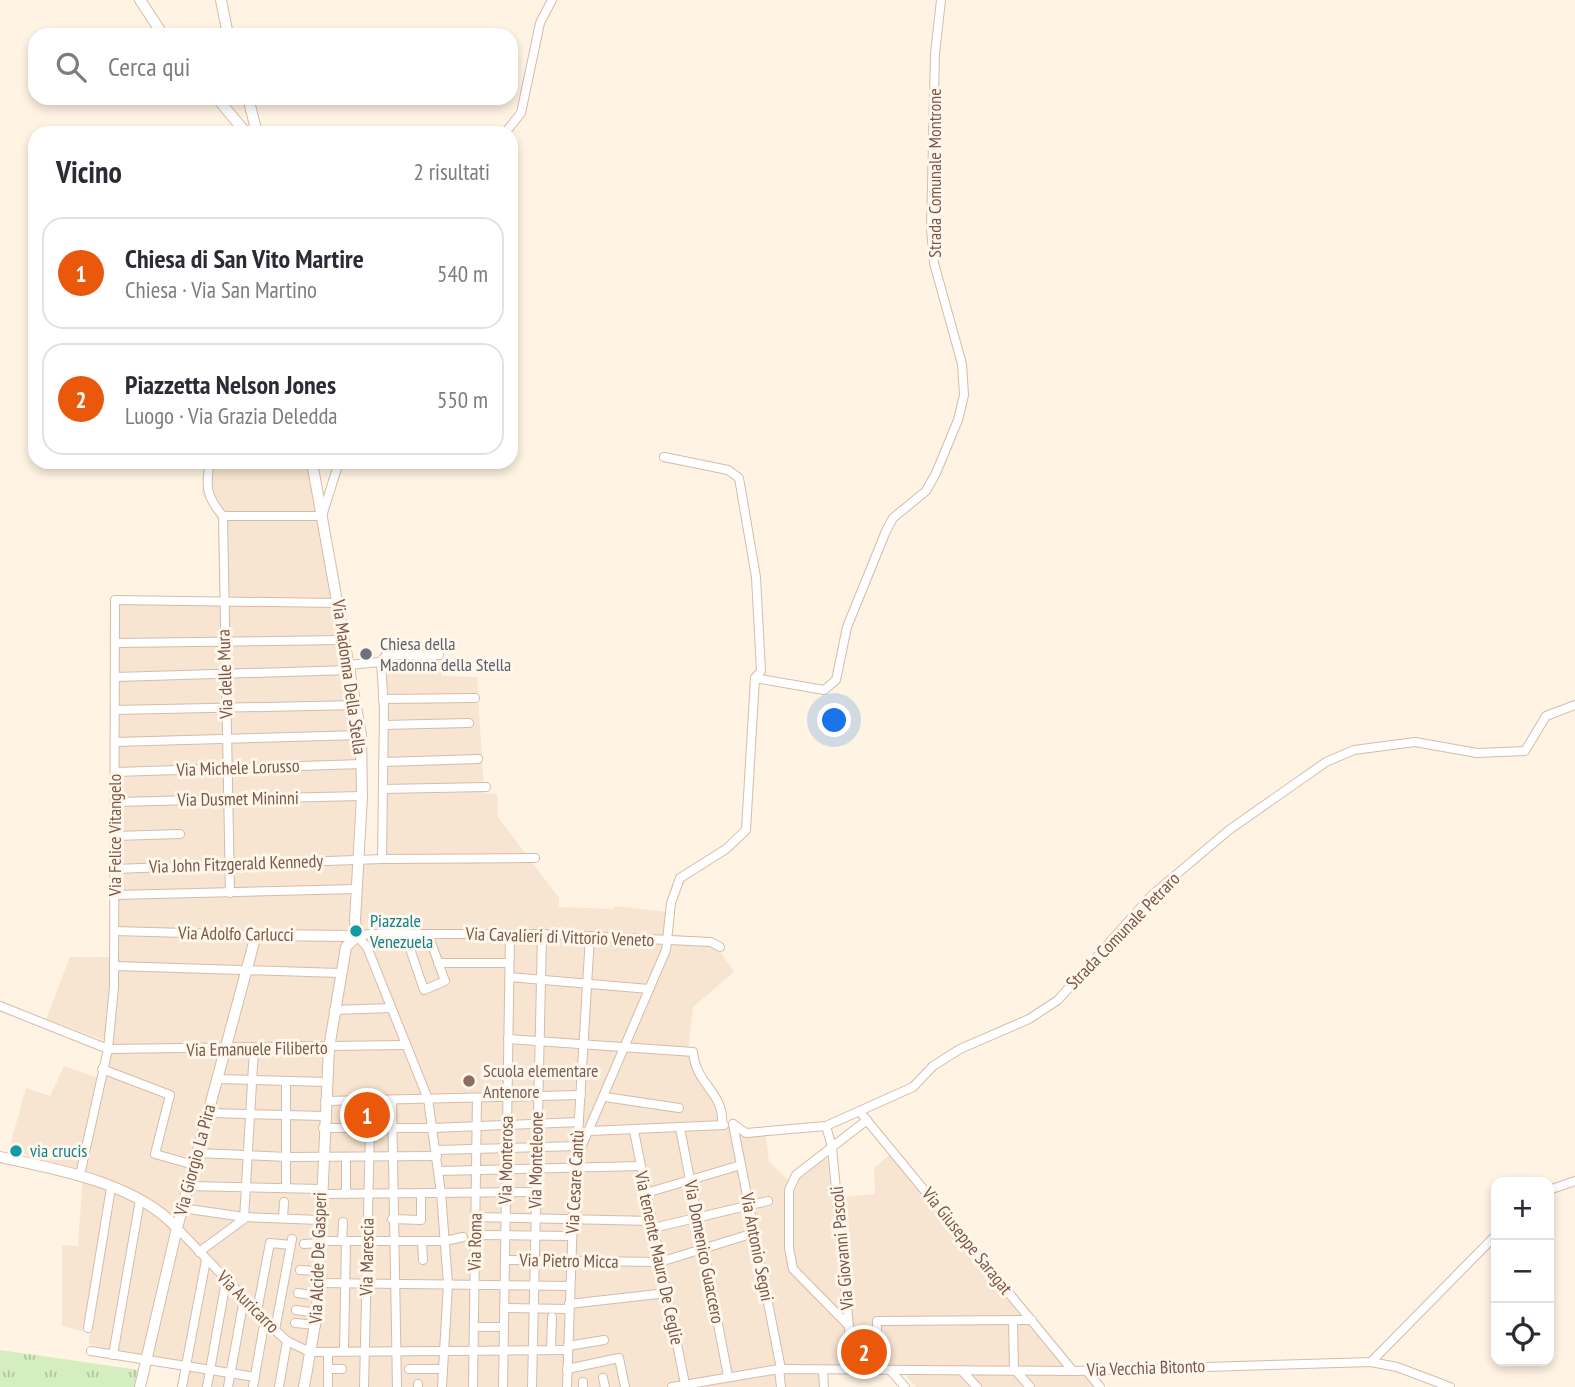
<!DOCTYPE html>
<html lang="it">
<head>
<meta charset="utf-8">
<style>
  :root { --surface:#fff; --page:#f7f7f7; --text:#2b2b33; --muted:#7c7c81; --line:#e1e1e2; --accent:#ea580c }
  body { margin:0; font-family:"PT Sans Narrow",sans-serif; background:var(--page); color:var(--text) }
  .controls { position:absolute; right:21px; bottom:21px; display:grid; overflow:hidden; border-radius:14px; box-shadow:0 4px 10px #0003 }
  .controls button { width:63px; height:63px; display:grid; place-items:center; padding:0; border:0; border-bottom:2px solid var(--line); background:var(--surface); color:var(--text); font:35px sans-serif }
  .you { position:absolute; left:835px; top:721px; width:24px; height:24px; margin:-18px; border:5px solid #fff; border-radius:50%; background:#1a73e8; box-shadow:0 0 0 10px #1a73e833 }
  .badge { display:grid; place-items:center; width:46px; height:46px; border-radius:50%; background:var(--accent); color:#fff; font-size:23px; font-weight:700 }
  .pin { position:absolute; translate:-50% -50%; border:4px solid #fff; box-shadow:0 2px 7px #0006 }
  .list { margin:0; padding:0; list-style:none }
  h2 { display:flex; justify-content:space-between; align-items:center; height:91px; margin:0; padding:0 28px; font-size:30px }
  h2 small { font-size:23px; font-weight:400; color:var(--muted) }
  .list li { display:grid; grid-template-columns:46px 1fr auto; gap:21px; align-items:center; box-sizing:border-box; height:112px; margin:0 14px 14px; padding:0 14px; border:2px solid var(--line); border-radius:21px }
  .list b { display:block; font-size:26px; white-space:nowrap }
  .list p { margin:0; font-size:23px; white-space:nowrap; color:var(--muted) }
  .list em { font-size:23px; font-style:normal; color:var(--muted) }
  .icon { flex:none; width:38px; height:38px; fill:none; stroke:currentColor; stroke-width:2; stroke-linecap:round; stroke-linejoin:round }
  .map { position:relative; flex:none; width:1575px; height:1387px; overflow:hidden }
  .search { position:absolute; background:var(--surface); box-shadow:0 4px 10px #0003; left:28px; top:28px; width:490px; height:77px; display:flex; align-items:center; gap:18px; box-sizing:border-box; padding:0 24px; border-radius:21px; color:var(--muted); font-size:26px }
  .panel { position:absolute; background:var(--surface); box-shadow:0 4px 10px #0003; left:28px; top:126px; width:490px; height:343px; border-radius:21px }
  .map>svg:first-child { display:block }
  .residential { fill:#f7e5d1 }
  .park { fill:url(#park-tufts) }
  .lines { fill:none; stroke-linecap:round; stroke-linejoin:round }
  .street-casing { stroke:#d4bcab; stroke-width:10 }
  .secondary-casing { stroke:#d7bca8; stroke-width:12 }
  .street { stroke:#fff; stroke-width:8 }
  .secondary { stroke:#fff; stroke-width:10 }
  .worship-dot { fill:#6b7280; stroke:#fff7ec; stroke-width:2.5 }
  .culture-dot { fill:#0f9aa8; stroke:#fff7ec; stroke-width:2.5 }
  .education-dot { fill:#8d6e63; stroke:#fff7ec; stroke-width:2.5 }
  .labels { text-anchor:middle; stroke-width:6; stroke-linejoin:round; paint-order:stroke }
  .street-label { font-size:18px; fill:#7a5746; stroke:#fff7ec }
  .worship-label { font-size:18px; fill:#5b616d; stroke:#fff7ec; text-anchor:start }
  .culture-label { font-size:18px; fill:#0d838f; stroke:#fff7ec; text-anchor:start }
  .education-label { font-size:18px; fill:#785e54; stroke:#fff7ec; text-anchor:start }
</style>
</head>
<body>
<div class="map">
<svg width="1575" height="1387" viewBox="0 0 1575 1387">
  <defs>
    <pattern id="park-tufts" width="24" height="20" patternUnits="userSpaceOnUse" patternTransform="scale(1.75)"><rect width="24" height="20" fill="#d4eec0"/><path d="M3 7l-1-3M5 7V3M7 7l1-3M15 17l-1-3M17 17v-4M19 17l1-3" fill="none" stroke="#b1c49e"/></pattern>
  </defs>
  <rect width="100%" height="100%" fill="#fff3e3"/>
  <path class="residential" d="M206 462H307L359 740 352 862 384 861 383 657 441 658 442 676 477 677 484 793 497 794 498 817 559 898V907L613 909 614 906 667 912 666 933 712 939 734 972 693 1007 688 1051 721 1111 717 1126 765 1130 769 1161 791 1183 827 1156 832 1198 875 1194 874 1168 891 1154 1071 1372H1084L1097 1387H916L899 1368H822L823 1387H186L190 1363 141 1358 89 1344V1333L62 1326V1245L78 1246 83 1172 9 1149 26 1088 50 1096 64 1066 98 1078 106 1041 46 1019 70 957H110L113 598 219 597 218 520 202 493Z"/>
  <path class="park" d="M0 1350 139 1370 135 1387H0Z"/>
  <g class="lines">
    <g class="street-casing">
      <g id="street">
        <path d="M505 133 521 113 540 23 552 0"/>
        <path d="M664 457 728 470 739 478 756 577 761 671 755 678"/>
        <path d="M210 462C205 486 207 498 223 516L230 893"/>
        <path d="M223 516H322L339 462"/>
        <path d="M116 643 344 640"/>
        <path d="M381 662 386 655H439"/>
        <path d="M116 677 351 670"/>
        <path d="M383 699 475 698"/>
        <path d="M115 710 357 705"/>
        <path d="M384 725 469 723"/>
        <path d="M115 742 361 735"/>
        <path d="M383 762 478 759"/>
        <path d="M115 772 362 764"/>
        <path d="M383 789 486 787"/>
        <path d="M115 802 362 796"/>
        <path d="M115 836 180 834"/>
        <path d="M382 859 535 858"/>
        <path d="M115 869 382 859 384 709 381 662 349 665"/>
        <path d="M115 895 356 889"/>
        <path d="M115 931 256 935"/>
        <path d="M405 934 424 990 445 981 428 934"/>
        <path d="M357 936 367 947 428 1099 441 1193 448 1284 442 1387"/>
        <path d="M357 936 369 934H542L711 942 720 947"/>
        <path d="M438 963H509"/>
        <path d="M115 966 340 973"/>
        <path d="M509 977 649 989"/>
        <path d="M0 1006 108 1049 406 1045"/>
        <path d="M334 1010 391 1008"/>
        <path d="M508 1039 693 1052C696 1086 725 1092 722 1125"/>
        <path d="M102 1069 170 1095 155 1154 194 1165"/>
        <path d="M217 1079 326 1082"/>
        <path d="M605 1097 679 1108"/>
        <path d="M392 1100 397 1387"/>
        <path d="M325 1101 581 1095"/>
        <path d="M860 1112 1073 1371"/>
        <path d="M208 1113 324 1116"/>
        <path d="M733 1124 746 1133 826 1126 913 1087 933 1066 960 1049 1029 1019 1058 1000 1152 895 1229 830 1326 762 1354 750 1415 742 1477 753 1525 751 1546 716 1575 705"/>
        <path d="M733 1124 781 1369"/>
        <path d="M826 1126 832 1147 853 1370"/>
        <path d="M323 1128H433L579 1122"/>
        <path d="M680 1128 728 1376"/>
        <path d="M590 1131 724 1125"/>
        <path d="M634 1131 685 1384"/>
        <path d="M436 1150 578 1146"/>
        <path d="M197 1153 288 1157 437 1156"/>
        <path d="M577 1157 666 950 671 903 680 878 726 849 746 830 755 678 824 690 836 680 847 627 886 531 893 518 926 491 936 473 958 420 964 395 962 364 934 263 931 229 935 54 941 0"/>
        <path d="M439 1171 640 1166"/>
        <path d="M80 1175 108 1049 114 987 115 600 338 603"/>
        <path d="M188 1186 322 1189"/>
        <path d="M286 1188V1081"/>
        <path d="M1549 1190 1575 1181"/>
        <path d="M646 1193 741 1165"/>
        <path d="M321 1194 536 1192"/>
        <path d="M346 1194V1157"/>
        <path d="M182 1208 244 1217 320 1220"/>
        <path d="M476 1217 652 1221"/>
        <path d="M283 1218 284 1202"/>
        <path d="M392 1219 421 1220V1193"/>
        <path d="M177 1228 275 1330 287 1341 310 1352 567 1350"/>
        <path d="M653 1228 768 1201"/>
        <path d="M475 1235 572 1236"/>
        <path d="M320 1241H445L463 1237"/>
        <path d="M342 1241 343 1222"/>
        <path d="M422 1241 423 1260"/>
        <path d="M304 1244 320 1243"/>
        <path d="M199 1252 244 1219 254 1049"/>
        <path d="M505 1260 660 1262 754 1233"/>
        <path d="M300 1270 319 1271"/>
        <path d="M318 1283 570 1286"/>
        <path d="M298 1293 318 1296"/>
        <path d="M569 1304 667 1293"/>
        <path d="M504 1308 569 1309"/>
        <path d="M296 1310 317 1313"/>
        <path d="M257 1311 270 1243 291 1245"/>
        <path d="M1013 1320 1014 1371"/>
        <path d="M295 1323 316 1325"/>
        <path d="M849 1326 793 1269 789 1248V1190L796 1175 867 1120"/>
        <path d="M474 1327H499"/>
        <path d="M88 1328 111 1188"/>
        <path d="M275 1330 292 1239"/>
        <path d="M568 1346 604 1340"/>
        <path d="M551 1350 552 1317"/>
        <path d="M91 1351 255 1377"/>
        <path d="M344 1351 346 1241"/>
        <path d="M113 1355 140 1200"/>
        <path d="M1371 1362 1496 1235"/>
        <path d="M328 1369H342"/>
        <path d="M409 1369H443"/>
        <path d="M567 1369 619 1358 625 1387"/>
        <path d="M779 1369 781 1387"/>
        <path d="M823 1370 824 1387"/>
        <path d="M876 1370 877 1321 1032 1320"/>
        <path d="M890 1370 905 1387"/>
        <path d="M1086 1370 1100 1387"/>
        <path d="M962 1371 977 1387"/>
        <path d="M1016 1371 1030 1387"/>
        <path d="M603 1378 605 1387"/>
        <path d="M583 1382V1387"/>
        <path d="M418 1384V1387"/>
        <path d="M182 1387 206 1260"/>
        <path d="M207 1387 226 1281"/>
        <path d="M228 1387 244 1299"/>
        <path d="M253 1387 265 1319"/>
        <path d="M279 1387 287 1341"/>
        <path d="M328 1387V1352"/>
        <path d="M364 1387 370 1128"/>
        <path d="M473 1387 477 1098"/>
        <path d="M503 1387 510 934"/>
        <path d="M532 1387 542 934"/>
        <path d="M567 1387 573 1217 590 936"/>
        <path d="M672 1387 779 1369 1073 1371 1371 1362 1397 1367 1450 1387"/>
      </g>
    </g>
    <g class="secondary-casing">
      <g id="secondary">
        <path d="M140 0 163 35"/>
        <path d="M221 0 228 35"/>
        <path d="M217 98 246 133"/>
        <path d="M248 98 257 133"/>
        <path d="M312 462 361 735 362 796 355 920 357 936"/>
        <path d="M0 1157C57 1169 136 1183 177 1228"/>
        <path d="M140 1387 177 1228 256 935 357 936"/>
        <path d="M304 1387 317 1313 329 1048 346 947 357 936"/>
      </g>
    </g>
    <use href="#street" class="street"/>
    <use href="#secondary" class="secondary"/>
  </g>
  <circle class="worship-dot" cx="366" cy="654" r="7"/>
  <g class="culture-dot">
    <circle cx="356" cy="931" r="7"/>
    <circle cx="16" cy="1151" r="7"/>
  </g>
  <circle class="education-dot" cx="469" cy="1081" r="7"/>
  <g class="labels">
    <g class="street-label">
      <text transform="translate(935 173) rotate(-90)" y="6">Strada Comunale Montrone</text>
      <text transform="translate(225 674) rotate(-92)" y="6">Via delle Mura</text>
      <text transform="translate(349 677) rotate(82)" y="6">Via Madonna Della Stella</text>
      <text transform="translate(238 768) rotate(-2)" y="6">Via Michele Lorusso</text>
      <text transform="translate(238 799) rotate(-1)" y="6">Via Dusmet Mininni</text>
      <text transform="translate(115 835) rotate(-90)" y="6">Via Felice Vitangelo</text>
      <text transform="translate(236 864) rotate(-2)" y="6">Via John Fitzgerald Kennedy</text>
      <text transform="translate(1123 931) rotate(-46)" y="6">Strada Comunale Petraro</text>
      <text transform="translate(236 934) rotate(1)" y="6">Via Adolfo Carlucci</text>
      <text transform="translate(560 937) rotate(2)" y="6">Via Cavalieri di Vittorio Veneto</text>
      <text transform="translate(257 1049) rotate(-1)" y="6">Via Emanuele Filiberto</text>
      <text transform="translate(195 1160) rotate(-75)" y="6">Via Giorgio La Pira</text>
      <text transform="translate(506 1160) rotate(-89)" y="6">Via Monterosa</text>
      <text transform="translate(536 1160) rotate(-89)" y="6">Via Monteleone</text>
      <text transform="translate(575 1182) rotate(-87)" y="6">Via Cesare Cantù</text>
      <text transform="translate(967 1241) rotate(51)" y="6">Via Giuseppe Saragat</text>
      <text transform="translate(475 1242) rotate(-89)" y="6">Via Roma</text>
      <text transform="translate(757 1247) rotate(79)" y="6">Via Antonio Segni</text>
      <text transform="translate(842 1248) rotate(-95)" y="6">Via Giovanni Pascoli</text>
      <text transform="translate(704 1252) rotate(79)" y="6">Via Domenico Guaccero</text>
      <text transform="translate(367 1257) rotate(-89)" y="6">Via Marescia</text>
      <text transform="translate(318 1258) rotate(-88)" y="6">Via Alcide De Gasperi</text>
      <text transform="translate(659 1258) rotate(78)" y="6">Via tenente Mauro De Ceglie</text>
      <text transform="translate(569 1261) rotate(1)" y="6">Via Pietro Micca</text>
      <text transform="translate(248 1302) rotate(45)" y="6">Via Auricarro</text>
      <text transform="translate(1146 1368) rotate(-2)" y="6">Via Vecchia Bitonto</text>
    </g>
    <g class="worship-label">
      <text x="380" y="650">Chiesa della<tspan x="380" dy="21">Madonna della Stella</tspan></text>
    </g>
    <g class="culture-label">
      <text x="370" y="927">Piazzale<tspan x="370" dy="21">Venezuela</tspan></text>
      <text x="30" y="1157">via crucis</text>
    </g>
    <g class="education-label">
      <text x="483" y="1077">Scuola elementare<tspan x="483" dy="21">Antenore</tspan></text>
    </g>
  </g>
</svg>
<div class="controls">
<button>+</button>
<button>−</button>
<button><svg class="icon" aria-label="locate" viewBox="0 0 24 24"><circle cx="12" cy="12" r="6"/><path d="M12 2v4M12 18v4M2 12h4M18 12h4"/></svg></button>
</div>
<div class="you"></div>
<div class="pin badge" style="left:367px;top:1115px">1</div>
<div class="pin badge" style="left:864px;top:1352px">2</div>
<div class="search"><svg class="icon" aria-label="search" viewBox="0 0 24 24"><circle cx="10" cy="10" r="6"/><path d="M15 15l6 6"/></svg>Cerca qui</div>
<section class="panel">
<h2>Vicino<small>2 risultati</small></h2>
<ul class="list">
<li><span class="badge">1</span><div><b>Chiesa di San Vito Martire</b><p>Chiesa · Via San Martino</p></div><em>540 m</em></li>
<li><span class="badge">2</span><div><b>Piazzetta Nelson Jones</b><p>Luogo · Via Grazia Deledda</p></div><em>550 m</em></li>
</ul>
</section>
</div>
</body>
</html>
